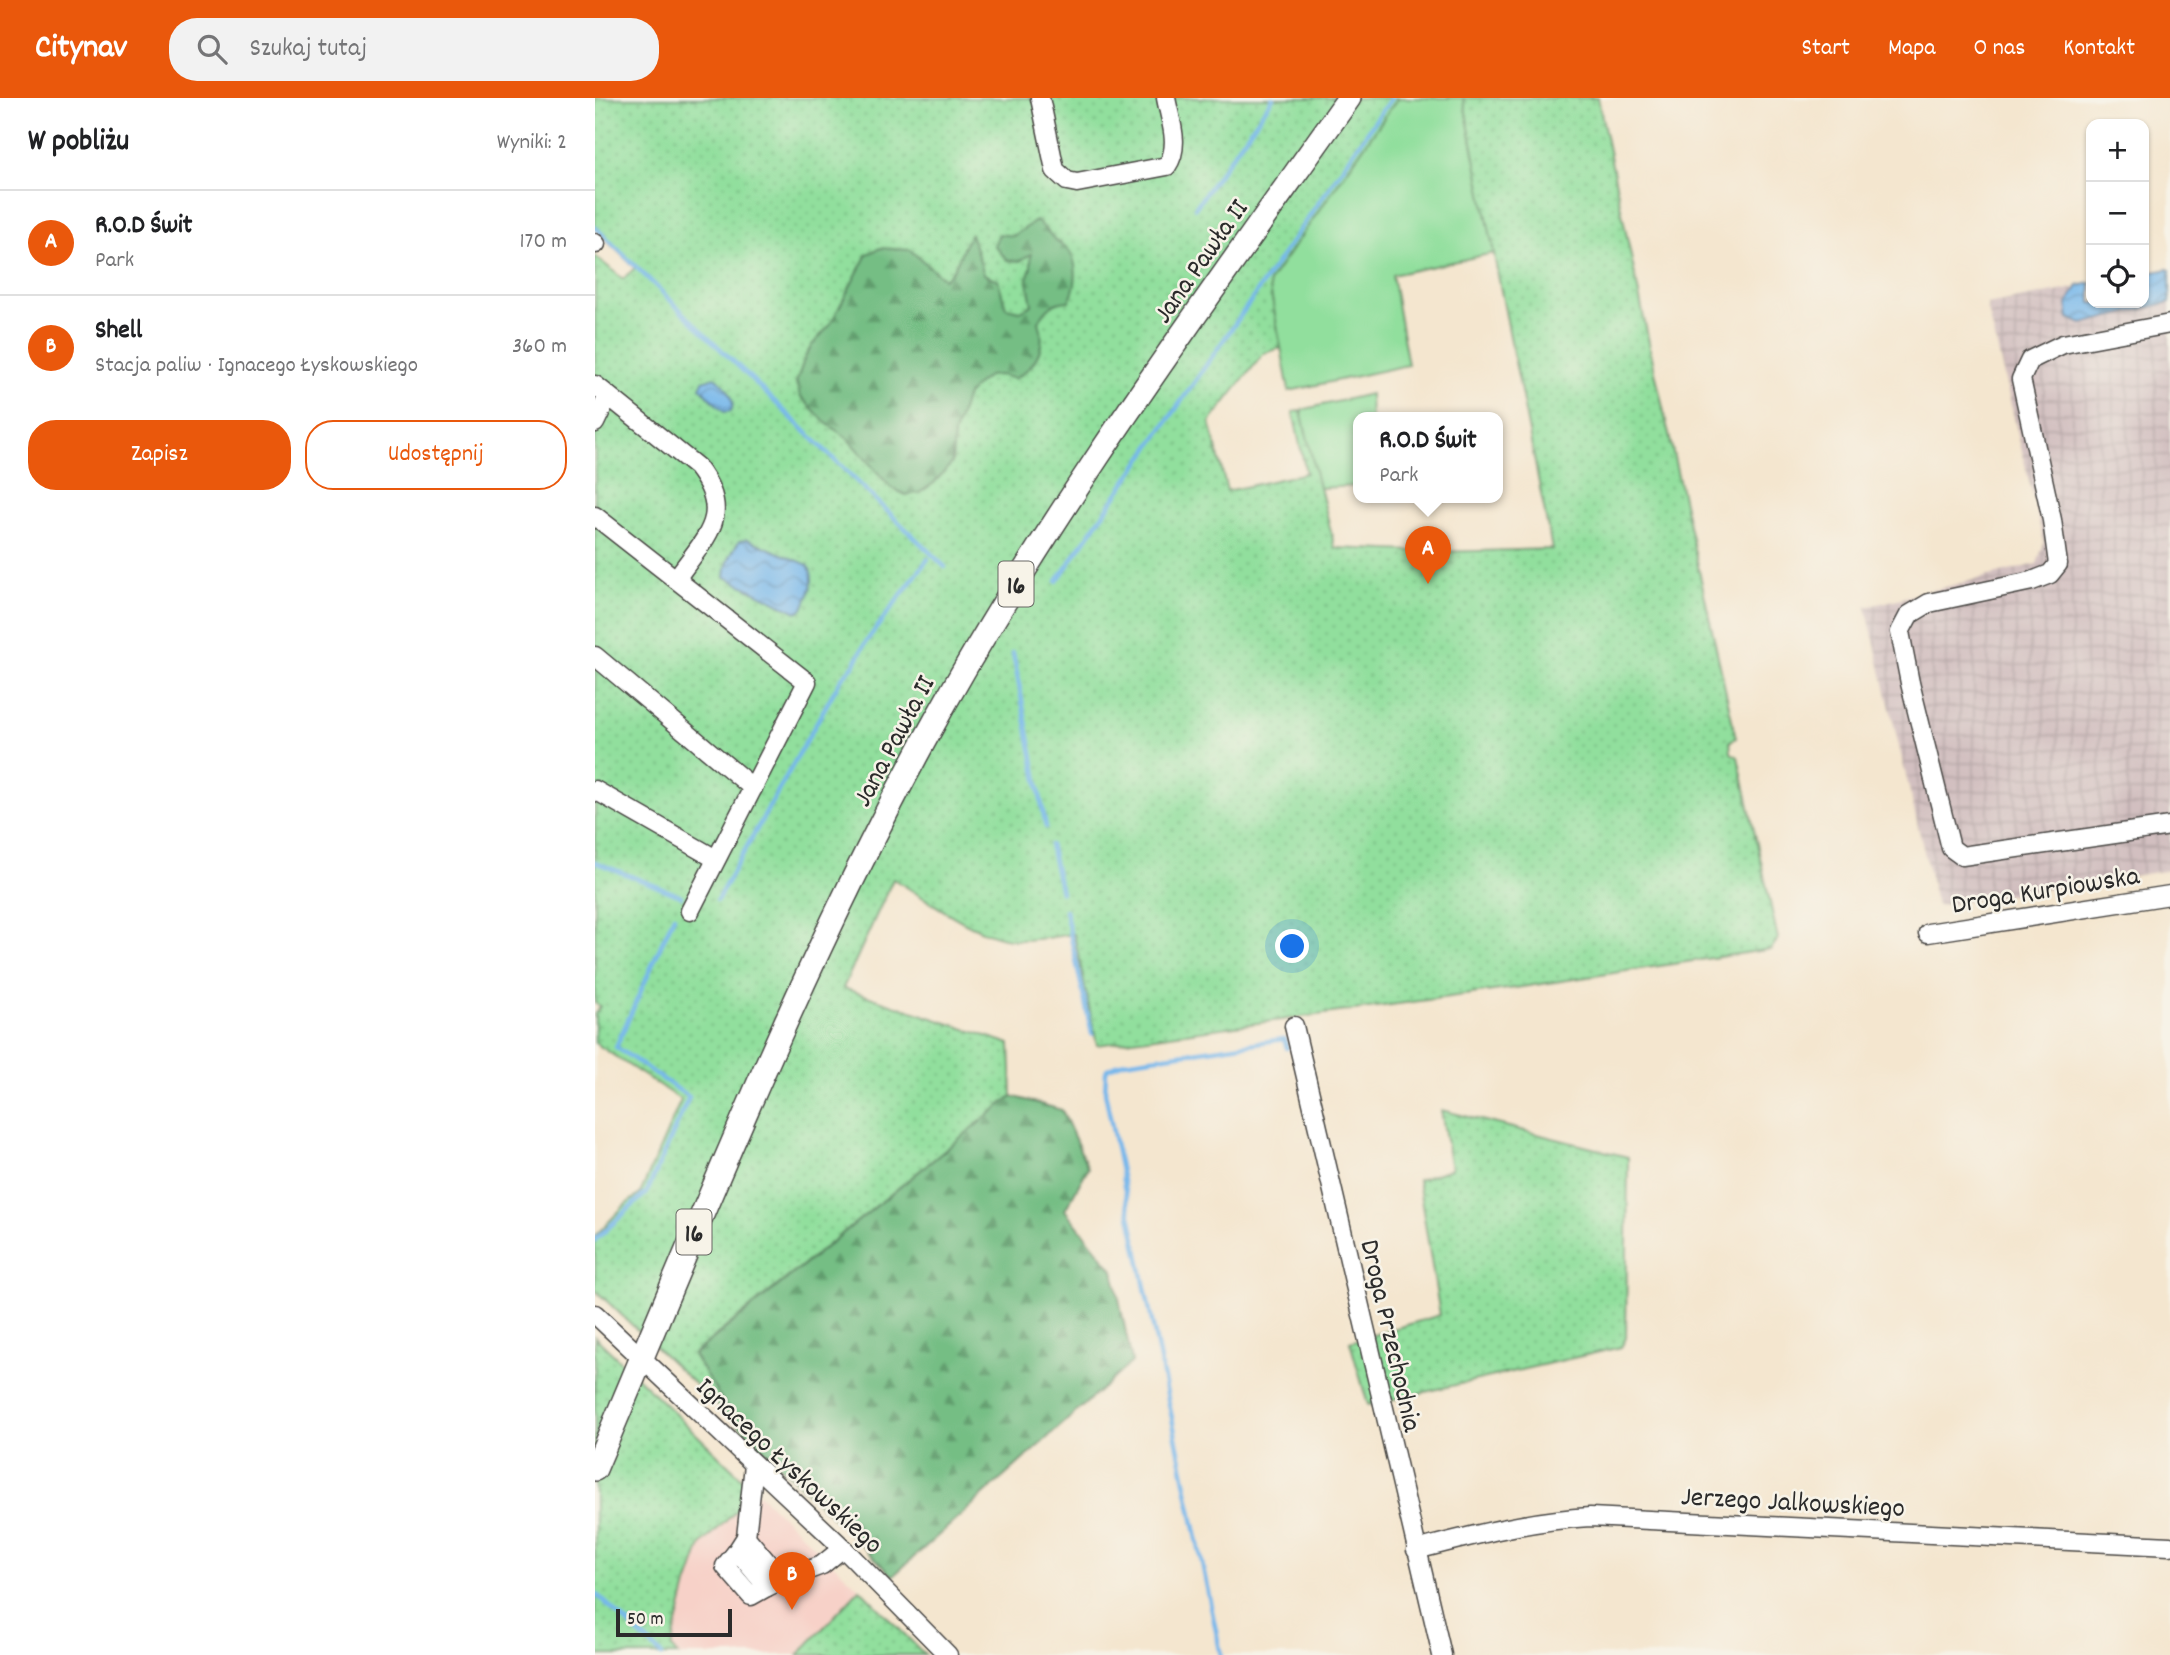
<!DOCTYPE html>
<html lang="pl">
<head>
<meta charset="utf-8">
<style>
  :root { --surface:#fff; --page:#f2f2f2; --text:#202124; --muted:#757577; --line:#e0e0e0; --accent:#ea580c }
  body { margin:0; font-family:Dekko,sans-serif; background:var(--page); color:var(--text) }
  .controls { position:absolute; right:21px; top:21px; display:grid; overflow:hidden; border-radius:14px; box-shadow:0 2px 5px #0004 }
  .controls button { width:63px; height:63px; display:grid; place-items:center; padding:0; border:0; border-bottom:2px solid var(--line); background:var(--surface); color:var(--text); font:35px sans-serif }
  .scale { position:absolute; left:21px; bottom:18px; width:116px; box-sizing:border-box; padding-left:7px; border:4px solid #2b2b2b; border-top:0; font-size:19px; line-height:24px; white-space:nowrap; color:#2b2b2b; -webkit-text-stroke:5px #f7f3e8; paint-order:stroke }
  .you { position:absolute; left:698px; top:849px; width:24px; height:24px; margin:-18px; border:5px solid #fff; border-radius:50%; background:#1a73e8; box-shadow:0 0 0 10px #1a73e833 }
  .badge { display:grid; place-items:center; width:46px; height:46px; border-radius:50%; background:var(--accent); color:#fff; font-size:23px; font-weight:700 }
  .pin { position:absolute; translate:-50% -58px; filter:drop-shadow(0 2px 4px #0008) }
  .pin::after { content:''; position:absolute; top:37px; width:24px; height:21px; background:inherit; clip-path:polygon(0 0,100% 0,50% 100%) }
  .popup { position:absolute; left:758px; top:314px; width:150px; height:91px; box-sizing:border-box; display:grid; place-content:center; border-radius:14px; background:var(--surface); filter:drop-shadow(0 2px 5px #0005); font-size:23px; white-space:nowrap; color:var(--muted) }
  .popup b { font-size:26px; color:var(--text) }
  .popup::after { content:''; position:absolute; left:50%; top:100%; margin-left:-14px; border:14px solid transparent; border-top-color:var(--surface) }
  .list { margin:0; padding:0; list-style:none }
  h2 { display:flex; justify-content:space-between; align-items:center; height:91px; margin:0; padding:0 28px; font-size:30px }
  h2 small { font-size:23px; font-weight:400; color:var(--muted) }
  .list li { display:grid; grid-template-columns:46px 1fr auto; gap:21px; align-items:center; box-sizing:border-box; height:105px; padding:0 28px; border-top:2px solid var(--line) }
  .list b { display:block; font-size:26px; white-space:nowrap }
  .list p { margin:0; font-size:23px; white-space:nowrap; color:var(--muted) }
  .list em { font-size:23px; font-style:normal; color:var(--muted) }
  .actions { display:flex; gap:14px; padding:21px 28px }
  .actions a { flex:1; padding:16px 0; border:2px solid var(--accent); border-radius:28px; text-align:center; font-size:24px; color:var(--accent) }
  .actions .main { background:var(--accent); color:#fff }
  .icon { flex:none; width:38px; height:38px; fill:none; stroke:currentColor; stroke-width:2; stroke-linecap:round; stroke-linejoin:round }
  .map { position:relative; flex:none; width:1575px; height:1557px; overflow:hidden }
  header { display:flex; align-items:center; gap:42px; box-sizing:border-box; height:98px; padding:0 35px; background:var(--accent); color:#fff }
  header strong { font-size:33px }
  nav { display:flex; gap:38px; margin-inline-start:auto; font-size:24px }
  .search { width:490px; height:63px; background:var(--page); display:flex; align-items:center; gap:18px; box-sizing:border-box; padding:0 24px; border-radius:28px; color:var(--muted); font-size:26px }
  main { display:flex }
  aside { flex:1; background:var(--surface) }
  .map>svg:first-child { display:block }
  .built { fill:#f7d1c8 }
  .industrial { fill:url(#industrial-grid) }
  .green { fill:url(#green-dots); stroke:#5e8564; stroke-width:2 }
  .forest { fill:url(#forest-firs); stroke:#507458; stroke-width:2 }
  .pitch { fill:#91df9d; stroke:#5e8564; stroke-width:2 }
  .water { fill:url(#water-waves); stroke:#50718b; stroke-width:2 }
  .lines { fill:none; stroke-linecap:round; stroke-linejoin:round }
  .stream { stroke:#76b7eb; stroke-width:4.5 }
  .minor-casing { stroke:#494744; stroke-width:21 }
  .major-casing { stroke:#494744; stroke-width:26 }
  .minor { stroke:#fff; stroke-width:18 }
  .major { stroke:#fff; stroke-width:23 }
  .labels { text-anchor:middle; stroke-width:5; stroke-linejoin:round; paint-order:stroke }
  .shield { fill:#f7f3e8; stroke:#686764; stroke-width:2 }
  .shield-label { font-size:26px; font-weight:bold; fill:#2b2b2b }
  .street-label { font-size:28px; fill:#2b2b2b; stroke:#f7f3e8 }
</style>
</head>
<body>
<header>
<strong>Citynav</strong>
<div class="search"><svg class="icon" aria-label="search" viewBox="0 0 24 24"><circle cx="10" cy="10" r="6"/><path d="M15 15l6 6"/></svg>Szukaj tutaj</div>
<nav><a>Start</a><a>Mapa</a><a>O nas</a><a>Kontakt</a></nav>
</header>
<main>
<aside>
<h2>W pobliżu<small>Wyniki: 2</small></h2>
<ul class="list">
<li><span class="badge">A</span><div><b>R.O.D Świt</b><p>Park</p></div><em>170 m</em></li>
<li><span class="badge">B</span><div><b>Shell</b><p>Stacja paliw · Ignacego Łyskowskiego</p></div><em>360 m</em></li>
</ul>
<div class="actions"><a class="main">Zapisz</a><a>Udostępnij</a></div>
</aside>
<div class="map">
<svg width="1575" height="1557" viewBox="0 0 1575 1557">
  <defs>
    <pattern id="industrial-grid" width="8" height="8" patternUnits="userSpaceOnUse" patternTransform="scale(1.75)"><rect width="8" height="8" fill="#d2bfc0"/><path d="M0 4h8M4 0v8" fill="none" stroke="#b4a4a5"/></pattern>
    <pattern id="green-dots" width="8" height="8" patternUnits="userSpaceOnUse" patternTransform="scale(1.75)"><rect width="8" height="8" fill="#91df9d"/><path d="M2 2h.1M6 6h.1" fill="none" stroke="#7dc087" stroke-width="1.8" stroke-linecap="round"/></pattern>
    <pattern id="forest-firs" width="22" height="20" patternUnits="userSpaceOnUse" patternTransform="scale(1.75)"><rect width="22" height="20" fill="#74be84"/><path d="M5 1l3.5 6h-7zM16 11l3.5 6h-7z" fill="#5f9b6c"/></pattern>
    <pattern id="water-waves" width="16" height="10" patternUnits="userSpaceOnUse" patternTransform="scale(1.75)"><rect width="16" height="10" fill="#76b7eb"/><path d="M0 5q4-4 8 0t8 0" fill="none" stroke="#6195bf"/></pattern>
  </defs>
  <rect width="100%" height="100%" fill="#f7f3e8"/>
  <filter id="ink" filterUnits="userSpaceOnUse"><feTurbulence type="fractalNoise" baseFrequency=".0143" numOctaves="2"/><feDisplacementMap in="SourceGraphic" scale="14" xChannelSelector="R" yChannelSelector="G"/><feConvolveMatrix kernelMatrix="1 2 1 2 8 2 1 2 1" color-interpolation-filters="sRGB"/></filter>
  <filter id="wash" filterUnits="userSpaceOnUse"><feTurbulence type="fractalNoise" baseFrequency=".00686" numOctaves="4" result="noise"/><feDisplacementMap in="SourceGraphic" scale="28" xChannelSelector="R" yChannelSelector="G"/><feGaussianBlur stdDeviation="1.57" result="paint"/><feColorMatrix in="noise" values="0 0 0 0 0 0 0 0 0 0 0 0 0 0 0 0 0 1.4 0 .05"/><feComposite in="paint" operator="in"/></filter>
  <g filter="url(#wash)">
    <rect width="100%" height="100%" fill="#f4e6cf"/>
    <path class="built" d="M149 1382 265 1491 203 1557H83L76 1551 92 1487 106 1447 146 1408Z"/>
    <path class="industrial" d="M1575 172V772L1342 808 1271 509 1442 466 1449 445 1392 207 1496 187V205H1549V177Z"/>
    <g class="green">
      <path d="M0 0H803L674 184 686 250 669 255 615 324 632 393 711 375 698 314 706 312 740 450 843 454 957 451 868 0H1003L1061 278 1141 640 1135 643 1136 655 1143 659 1183 841 1176 851 920 890 502 947 479 836C462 838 443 842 425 842 382 841 335 802 298 781L248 890 415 946 417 998 98 1256 144 1328 0 1192V1138L31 1106 45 1096 86 1002 0 945V916L5 908 0 905V158L28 181 40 170 0 131Z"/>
      <path d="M846 1012 1033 1059 1031 1240 1026 1249 773 1307 755 1244 845 1217 823 1082 856 1071Z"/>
      <path d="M0 1239 149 1382 146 1408 106 1447 92 1487 76 1550 83 1557H0Z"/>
      <path d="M265 1491 330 1557H203Z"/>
    </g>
    <g class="forest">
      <path d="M441 123C451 129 453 135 461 143 464 146 468 147 471 149 485 163 482 188 474 203 458 204 451 209 444 224 452 248 441 269 419 281L406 277 393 278 382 287 372 297 359 336 357 365 339 385 324 395 311 397 296 390 252 340 231 325 205 298 201 285 210 259 217 247 235 227 272 156 285 150 315 152 349 181C365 169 364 152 376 136L389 176 403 182 411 210 425 213 437 207 432 181 436 169V156L425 163 412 162 399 147 404 136 418 138Z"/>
      <path d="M417 998 467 1012 493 1070 470 1112 518 1172 537 1264 298 1478 144 1328 98 1257Z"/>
    </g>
    <g class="pitch">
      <path d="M803 0H868L899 155 797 177 813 267 694 293 674 184Z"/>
      <path d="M775 296 776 320H763V388L724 390 706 312Z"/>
    </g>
    <g class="water">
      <path d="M1573 171 1575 172V204L1487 226 1474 220 1472 206 1483 188 1496 185V205H1549V176Z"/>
      <path d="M119 279C130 285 142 301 136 313L129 314 105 289 108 283Z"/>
      <path d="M152 441 213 467C222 483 214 495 208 511L201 514 130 479C130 465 137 455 144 443Z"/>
    </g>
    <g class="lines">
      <g class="stream">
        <path d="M600 110 678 0"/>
        <path d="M0 129 350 469"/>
        <path d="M462 483 796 0"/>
        <path d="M418 555 451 729"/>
        <path d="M455 747 466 794"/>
        <path d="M0 764 86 798"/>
        <path d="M122 802 246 581 259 567 271 544 333 461"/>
        <path d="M470 812 497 936"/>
        <path d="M0 1142 52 1094 94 999 21 949 79 818"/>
        <path d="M0 1495 67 1557"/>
        <path d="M626 1557 523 1059 510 994 511 974 512 971 529 964 689 941 692 950"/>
      </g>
    </g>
  </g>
  <g filter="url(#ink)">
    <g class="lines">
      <g class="minor-casing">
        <g id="minor">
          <path d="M445 0 460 72 472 83 482 85 572 68C586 48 575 22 571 0"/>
          <path d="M0 145 1 146"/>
          <path d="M1575 226 1468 246 1435 262 1426 281 1457 422 1463 466 1455 476 1437 483 1334 505 1314 517 1305 534 1315 585 1356 750 1367 758 1575 728"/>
          <path d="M0 287 102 369C140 418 110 439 81 481"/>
          <path d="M0 325 13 298"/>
          <path d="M0 418 212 584 95 813"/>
          <path d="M0 558 158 690"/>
          <path d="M0 692 121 761"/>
          <path d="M1333 835 1575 797"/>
          <path d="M699 928 847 1557"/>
          <path d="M0 1216 248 1450 353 1557"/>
          <path d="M159 1367 151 1439 187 1482 227 1467 248 1450"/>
          <path d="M151 1439 142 1453 172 1489 187 1482"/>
          <path d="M821 1452C879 1437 936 1422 995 1419L1575 1448"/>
          <path d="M142 1453 130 1468 156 1498 172 1489"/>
        </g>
      </g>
      <g class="major-casing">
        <path id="major" d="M0 1371C104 1126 201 879 328 645 450 420 606 209 754 0"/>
      </g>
      <use href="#minor" class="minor"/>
      <use href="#major" class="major"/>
    </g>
  </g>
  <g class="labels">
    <g class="shield">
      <rect x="403.5" y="463.5" width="35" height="45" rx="5"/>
      <rect x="81.5" y="1111.5" width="35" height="45" rx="5"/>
    </g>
    <g class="shield-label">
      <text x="421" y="495">16</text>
      <text x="99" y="1143">16</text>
    </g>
    <g class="street-label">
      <text transform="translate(604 162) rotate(-55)" y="10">Jana Pawła II</text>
      <text transform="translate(297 642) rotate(-62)" y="10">Jana Pawła II</text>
      <text transform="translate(1450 790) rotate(-9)" y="10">Droga Kurpiowska</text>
      <text transform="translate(798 1237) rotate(77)" y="10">Droga Przechodnia</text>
      <text transform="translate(196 1366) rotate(43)" y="10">Ignacego Łyskowskiego</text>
      <text transform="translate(1198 1402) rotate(3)" y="10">Jerzego Jalkowskiego</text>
    </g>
  </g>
</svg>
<div class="controls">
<button>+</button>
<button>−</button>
<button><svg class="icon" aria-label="locate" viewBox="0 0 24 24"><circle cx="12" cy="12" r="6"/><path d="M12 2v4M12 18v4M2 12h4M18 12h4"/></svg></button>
</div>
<div class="scale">50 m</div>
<div class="you"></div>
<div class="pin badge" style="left:833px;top:486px">A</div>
<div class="popup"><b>R.O.D Świt</b>Park</div>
<div class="pin badge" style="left:197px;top:1512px">B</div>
</div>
</main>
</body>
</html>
